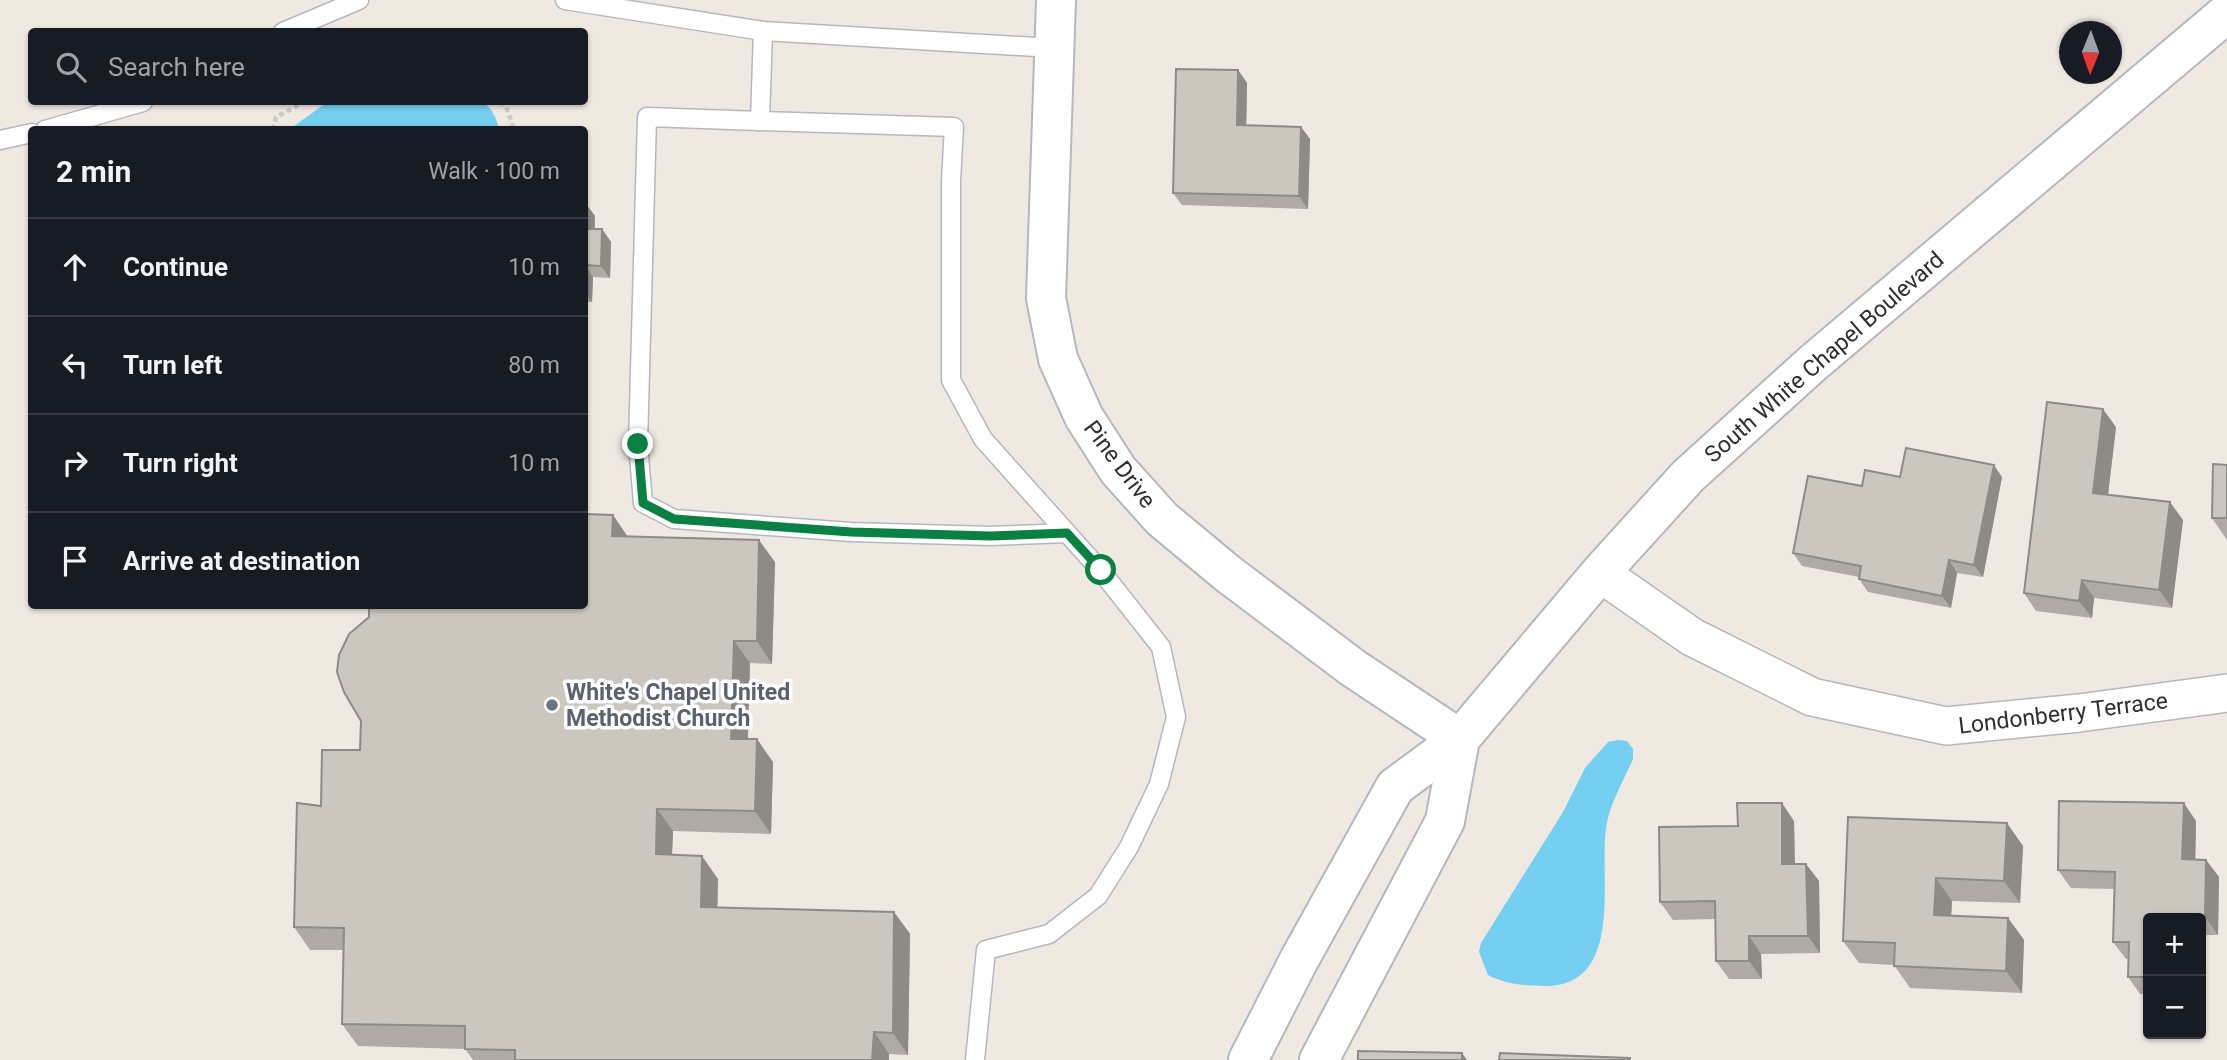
<!DOCTYPE html>
<html lang="en">
<head>
<meta charset="utf-8">
<style>
  :root { --surface:#171b24; --page:#242831; --text:#f1f3f6; --muted:#9ea1a6; --line:#363941 }
  body { margin:0; font-family:Roboto,sans-serif; background:var(--page); color:var(--text) }
  .controls { position:absolute; right:21px; bottom:21px; display:grid; overflow:hidden; border-radius:7px; box-shadow:0 2px 5px #0004 }
  .controls button { width:63px; height:63px; display:grid; place-items:center; padding:0; border:0; border-bottom:2px solid var(--line); background:var(--surface); color:var(--text); font:35px sans-serif }
  .compass { position:absolute; left:2059px; top:21px; width:63px; height:63px; border-radius:50%; background:var(--surface); box-shadow:0 2px 5px #0004; rotate:181deg }
  .stop { position:absolute; width:21px; height:21px; margin:-16px; border:5px solid #0b8043; border-radius:50%; background:#fff }
  .stop.end { background:#0b8043; border-color:#fff; box-shadow:0 2px 7px #0008 }
  .list { margin:0; padding:0; list-style:none }
  h2 { display:flex; justify-content:space-between; align-items:center; height:91px; margin:0; padding:0 28px; font-size:30px }
  h2 small { font-size:23px; font-weight:400; color:var(--muted) }
  .list li { display:grid; grid-template-columns:46px 1fr auto; gap:21px; align-items:center; box-sizing:border-box; height:98px; padding:0 28px; border-top:2px solid var(--line) }
  .list b { display:block; font-size:26px; white-space:nowrap }
  .list em { font-size:23px; font-style:normal; color:var(--muted) }
  .icon { flex:none; width:38px; height:38px; fill:none; stroke:currentColor; stroke-width:2; stroke-linecap:round; stroke-linejoin:round }
  .map { position:relative; flex:none; width:2227px; height:1060px; overflow:hidden }
  .search { position:absolute; background:var(--surface); box-shadow:0 2px 5px #0004; left:28px; top:28px; width:560px; height:77px; display:flex; align-items:center; gap:18px; box-sizing:border-box; padding:0 24px; border-radius:7px; color:var(--muted); font-size:26px }
  .panel { position:absolute; background:var(--surface); box-shadow:0 2px 5px #0004; left:28px; top:126px; width:560px; height:483px; border-radius:7px }
  .map>svg:first-child { display:block }
  .water { fill:#75cff0 }
  .lines { fill:none; stroke-linecap:round; stroke-linejoin:round }
  .lane-casing { stroke:#b4b7c1; stroke-width:21 }
  .street-casing { stroke:#b4b7c1; stroke-width:40 }
  .secondary-casing { stroke:#b4b7c1; stroke-width:42 }
  .path { stroke:#c9c9c9; stroke-width:4.5; stroke-dasharray:5 3.5; stroke-linecap:butt }
  .lane { stroke:#fff; stroke-width:18 }
  .street { stroke:#fff; stroke-width:37 }
  .secondary { stroke:#fff; stroke-width:38 }
  .wall { fill:#afaba4 }
  .shaded-wall { fill:#8e8b86 }
  .building { fill:#cbc7bf; stroke:#8e8b86; stroke-width:2 }
  .route { stroke:#0b8043; stroke-width:9 }
  .worship-dot { fill:#6b7280; stroke:#fff; stroke-width:2.5 }
  .labels { text-anchor:middle; stroke-width:7; stroke-linejoin:round; paint-order:stroke }
  .street-label { font-size:23px; fill:#2e2e2e; stroke:#fff }
  .worship-label { font-size:23px; font-weight:bold; fill:#5b616d; stroke:#fff; text-anchor:start }
</style>
</head>
<body>
<div class="map">
<svg width="2227" height="1060" viewBox="0 0 2227 1060">
  <rect width="100%" height="100%" fill="#efe9e1"/>
  <g class="water">
    <path d="M335 102H481C491 105 497 120 499 129H290L323 105Z"/>
    <path d="M1618 740 1627 741 1633 749V759C1624 780 1609 805 1606 828 1599 879 1625 987 1544 986 1523 985 1507 985 1488 975L1479 952 1481 943 1563 812 1585 768 1608 742Z"/>
  </g>
  <g class="lines">
    <g class="lane-casing">
      <g id="lane">
        <path d="M565 0 763 31 1054 48"/>
        <path d="M763 31 760 121 954 127 951 181V380L983 439 1101 571 1161 647 1176 717 1159 784 1129 847 1098 896 1049 934 986 950 975 1060"/>
        <path d="M283 32 359 0"/>
        <path d="M760 121 647 117 638 444 643 503 674 519 851 532 990 536 1067 533"/>
        <path d="M45 130 143 102"/>
        <path d="M0 140 32 133"/>
      </g>
    </g>
    <g class="street-casing">
      <path id="street" d="M1600 573 1692 637 1812 697 1946 726 2079 713 2227 693"/>
    </g>
    <g class="secondary-casing">
      <g id="secondary">
        <path d="M1056 0 1046 298 1058 359 1084 417 1118 470 1162 519 1227 573 1353 668 1460 739"/>
        <path d="M1248 1060 1299 960 1395 787 1460 739 1600 573 1688 476 1813 363 2227 13"/>
        <path d="M1319 1060 1445 821 1460 739"/>
      </g>
    </g>
    <g class="path">
      <path d="M500 102 506 106 514 130"/>
      <path d="M273 130 276 117 304 102"/>
    </g>
    <use href="#lane" class="lane"/>
    <use href="#street" class="street"/>
    <use href="#secondary" class="secondary"/>
  </g>
  <g class="wall">
    <path d="M1238 70 1247 83 1246 125 1301 127 1310 139 1308 209 1182 205 1173 193Z"/>
    <path d="M584 204H586L595 216V229H602L611 242 610 278 593 277 592 302H584Z"/>
    <path d="M2116 427 2108 495 2183 520 2172 608 2094 598 2092 618 2036 611 2024 593Z"/>
    <path d="M2227 465V540L2212 518Z"/>
    <path d="M1900 477H2002L1983 577 1957 573 1951 608 1868 592 1859 579V577L1802 566 1793 553 1862 486Z"/>
    <path d="M628 537 775 562 772 664 750 663 748 739 773 762 771 834 673 831 672 855 718 879 717 907 894 912 910 934 908 1055 889 1054V1060H473L465 1049 358 1046 342 1024 343 950H310L294 927 321 806 360 750 369 617 584 606Z"/>
    <path d="M1848 817 2023 846 2020 903 1952 901 1951 916 2008 918 2024 940 2022 993 1910 988 1894 965 1859 963 1843 941Z"/>
    <path d="M1794 821 1795 864H1806L1819 881 1820 953 1761 954 1762 979H1729L1716 961 1715 919 1673 920 1660 902 1738 826Z"/>
    <path d="M2196 821 2195 859 2206 860 2219 877 2218 935H2201V918H2148V994H2140L2128 977V959H2126L2113 942 2114 889 2071 888 2058 870Z"/>
  </g>
  <g class="shaded-wall">
    <path d="M1238 70 1247 83 1246 138 1237 125Z"/>
    <path d="M1301 127 1310 139 1308 209 1299 196Z"/>
    <path d="M586 204 595 216 594 241 585 229Z"/>
    <path d="M602 229 611 242 610 278 601 266Z"/>
    <path d="M585 265 593 277 592 302 584 292Z"/>
    <path d="M2103 409 2116 427 2106 511 2093 493Z"/>
    <path d="M1994 465 2002 477 1983 577 1974 565Z"/>
    <path d="M2170 502 2183 520 2172 608 2159 590Z"/>
    <path d="M613 515 628 537 612 536Z"/>
    <path d="M759 540 775 562 772 664 757 641Z"/>
    <path d="M1949 560 1957 573 1951 608 1942 596Z"/>
    <path d="M2082 580 2094 598 2092 618 2079 601Z"/>
    <path d="M734 641 750 663 747 761 731 739Z"/>
    <path d="M757 739 773 762 771 834 755 811Z"/>
    <path d="M1782 803 1794 821 1795 882 1782 864Z"/>
    <path d="M2184 803 2196 821 2195 877 2182 859Z"/>
    <path d="M657 809 673 831 671 877 656 854Z"/>
    <path d="M2007 823 2023 846 2020 903 2004 881Z"/>
    <path d="M702 856 718 879 717 929 701 907Z"/>
    <path d="M2206 860 2219 877 2218 935 2205 917Z"/>
    <path d="M1806 864 1819 881 1820 953 1808 936Z"/>
    <path d="M1936 878 1952 901 1950 937 1934 915Z"/>
    <path d="M894 912 910 934 908 1055 893 1033Z"/>
    <path d="M2008 918 2024 940 2022 993 2006 971Z"/>
    <path d="M1749 936 1761 954 1762 979 1749 961Z"/>
    <path d="M874 1032 889 1054V1060H872Z"/>
    <path d="M1462 1053 1467 1060H1462Z"/>
  </g>
  <g class="building">
    <path d="M1176 69 1238 70 1237 125 1301 127 1299 196 1173 193Z"/>
    <path d="M584 204H586L585 229H602L601 266 585 265 584 269Z"/>
    <path d="M2047 402 2103 409 2093 493 2170 502 2159 590 2082 580 2079 601 2024 593Z"/>
    <path d="M1906 448 1994 465 1974 565 1949 560 1942 596 1859 579 1861 566 1793 553 1808 476 1862 486 1865 470 1900 477Z"/>
    <path d="M2213 464 2227 465V518H2212Z"/>
    <path d="M584 514 613 515 612 536 759 540 757 641H734L731 739H757L755 811 657 809 656 854 702 856 701 907 894 912 893 1033 874 1032 872 1060H515V1050L465 1049V1026L342 1024 344 928 294 927 297 803 321 806 322 750H360L361 721 344 692 337 672 339 655 349 634 369 617V606H584Z"/>
    <path d="M2059 801 2184 803 2182 859 2206 860 2205 917 2148 918V977H2128L2129 942H2113L2115 872 2058 870Z"/>
    <path d="M1737 803H1782V864H1806L1808 936H1749V961H1716L1715 901 1660 902 1659 827 1738 826Z"/>
    <path d="M1848 817 2007 823 2004 881 1936 878 1934 915 2008 918 2006 971 1894 966 1895 943 1843 941Z"/>
    <path d="M1358 1051 1462 1053V1060H1358Z"/>
    <path d="M1500 1053 1630 1058V1060H1499Z"/>
  </g>
  <g class="lines">
    <path class="route" d="M638 444 643 503 674 519 851 532 990 536 1067 533 1101 570"/>
  </g>
  <circle class="worship-dot" cx="552" cy="705" r="7"/>
  <g class="labels">
    <g class="street-label">
      <text transform="translate(1824 357) rotate(-41)" y="8">South White Chapel Boulevard</text>
      <text transform="translate(1120 464) rotate(53)" y="8">Pine Drive</text>
      <text transform="translate(2063 713) rotate(-7)" y="8">Londonberry Terrace</text>
    </g>
    <g class="worship-label">
      <text x="566" y="700">White's Chapel United<tspan x="566" dy="26">Methodist Church</tspan></text>
    </g>
  </g>
</svg>
<div class="controls">
<button>+</button>
<button>−</button>
</div>
<svg class="compass" viewBox="-18 -18 36 36"><path d="M0-13l5 13h-10z" fill="#e53935"/><path d="M0 13l5-13h-10z" fill="#9ea1a6"/></svg>
<div class="stop" style="left:1101px;top:570px"></div>
<div class="stop end" style="left:638px;top:444px"></div>
<div class="search"><svg class="icon" aria-label="search" viewBox="0 0 24 24"><circle cx="10" cy="10" r="6"/><path d="M15 15l6 6"/></svg>Search here</div>
<section class="panel">
<h2>2 min<small>Walk · 100 m</small></h2>
<ul class="list">
<li><svg class="icon" aria-label="ahead" viewBox="0 0 24 24"><path d="M12 20V5M6 11l6-6 6 6"/></svg><div><b>Continue</b></div><em>10 m</em></li>
<li><svg class="icon" aria-label="left" viewBox="0 0 24 24"><path d="M17 20v-9H6M10 6l-5 5 5 5"/></svg><div><b>Turn left</b></div><em>80 m</em></li>
<li><svg class="icon" aria-label="right" viewBox="0 0 24 24"><path d="M7 20v-9h11M14 6l5 5-5 5"/></svg><div><b>Turn right</b></div><em>10 m</em></li>
<li><svg class="icon" aria-label="arrive" viewBox="0 0 24 24"><path d="M6 21V4h12l-3 4 3 4H6"/></svg><div><b>Arrive at destination</b></div></li>
</ul>
</section>
</div>
</body>
</html>
